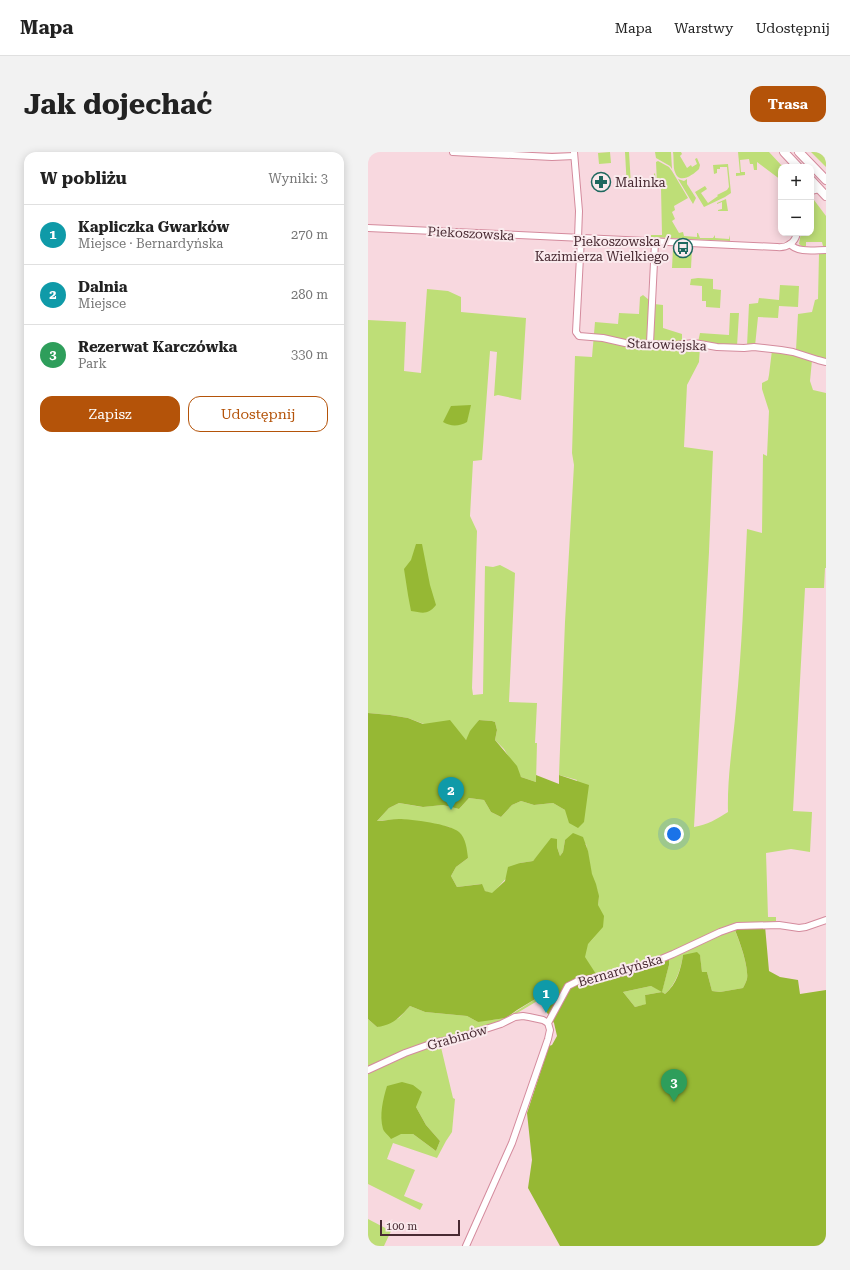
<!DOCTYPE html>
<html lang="pl">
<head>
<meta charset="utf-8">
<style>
  :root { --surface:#fff; --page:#f2f2f2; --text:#222; --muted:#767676; --line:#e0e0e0; --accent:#b45309 }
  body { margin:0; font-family:"Roboto Serif",serif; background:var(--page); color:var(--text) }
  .controls { position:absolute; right:12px; top:12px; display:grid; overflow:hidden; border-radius:8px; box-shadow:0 2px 10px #0003 }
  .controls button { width:36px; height:36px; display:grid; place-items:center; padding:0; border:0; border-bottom:1px solid var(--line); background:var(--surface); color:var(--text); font:20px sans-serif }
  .scale { position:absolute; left:12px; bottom:10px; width:80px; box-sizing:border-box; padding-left:4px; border:2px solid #482a32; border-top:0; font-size:11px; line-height:14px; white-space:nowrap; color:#482a32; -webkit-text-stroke:3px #faeaed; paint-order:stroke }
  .you { position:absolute; left:306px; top:682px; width:14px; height:14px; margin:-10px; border:3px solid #fff; border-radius:50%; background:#1a73e8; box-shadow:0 0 0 6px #1a73e833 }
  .badge { display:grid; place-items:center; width:26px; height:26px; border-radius:50%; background:var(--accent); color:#fff; font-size:13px; font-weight:700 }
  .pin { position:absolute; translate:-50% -33px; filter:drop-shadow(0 1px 2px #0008) }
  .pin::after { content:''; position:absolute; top:21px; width:14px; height:12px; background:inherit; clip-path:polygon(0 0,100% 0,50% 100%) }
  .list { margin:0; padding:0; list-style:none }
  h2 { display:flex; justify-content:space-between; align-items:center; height:52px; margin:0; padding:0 16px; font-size:17px }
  h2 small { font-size:13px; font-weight:400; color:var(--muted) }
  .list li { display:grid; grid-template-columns:26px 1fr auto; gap:12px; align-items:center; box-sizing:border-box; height:60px; padding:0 16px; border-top:1px solid var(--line) }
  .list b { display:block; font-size:15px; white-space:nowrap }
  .list p { margin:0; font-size:13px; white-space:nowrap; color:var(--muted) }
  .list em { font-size:13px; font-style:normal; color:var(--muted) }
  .actions { display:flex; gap:8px; padding:12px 16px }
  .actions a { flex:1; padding:9px 0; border:1px solid var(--accent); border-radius:12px; text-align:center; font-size:14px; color:var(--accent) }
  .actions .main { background:var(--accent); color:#fff }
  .map { position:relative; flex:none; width:458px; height:1094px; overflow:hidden; border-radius:12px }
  header { display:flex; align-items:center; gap:24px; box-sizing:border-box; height:56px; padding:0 20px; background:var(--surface); border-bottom:1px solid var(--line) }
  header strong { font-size:19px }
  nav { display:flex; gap:22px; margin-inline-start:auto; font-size:14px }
  .intro { display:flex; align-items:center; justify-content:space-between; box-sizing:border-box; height:96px; padding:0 24px }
  h1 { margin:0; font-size:28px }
  .button { padding:10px 18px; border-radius:12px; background:var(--accent); color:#fff; font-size:14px; font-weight:700 }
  main { display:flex; gap:24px; padding:0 24px }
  aside { flex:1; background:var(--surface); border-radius:12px; box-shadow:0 2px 10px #0003 }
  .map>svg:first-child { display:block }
  .green { fill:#bede77; fill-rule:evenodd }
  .forest { fill:#96b834; fill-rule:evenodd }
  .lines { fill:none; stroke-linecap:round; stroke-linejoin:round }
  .minor-casing { stroke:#d48b9d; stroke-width:8 }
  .major-casing { stroke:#d48b9d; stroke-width:10 }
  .minor { stroke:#fff; stroke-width:6 }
  .major { stroke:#fff; stroke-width:8 }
  .labels { text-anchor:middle; stroke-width:4; stroke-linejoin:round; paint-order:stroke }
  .poi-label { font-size:13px; fill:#482a32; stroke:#faeaed; text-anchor:start }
  .street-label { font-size:13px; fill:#482a32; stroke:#faeaed }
</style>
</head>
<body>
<header>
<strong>Mapa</strong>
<nav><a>Mapa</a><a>Warstwy</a><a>Udostępnij</a></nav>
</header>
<div class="intro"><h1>Jak dojechać</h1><a class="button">Trasa</a></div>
<main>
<aside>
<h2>W pobliżu<small>Wyniki: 3</small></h2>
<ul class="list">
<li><span class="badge" style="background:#0f9aa8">1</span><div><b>Kapliczka Gwarków</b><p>Miejsce · Bernardyńska</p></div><em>270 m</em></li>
<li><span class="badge" style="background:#0f9aa8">2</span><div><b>Dalnia</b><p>Miejsce</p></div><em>280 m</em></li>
<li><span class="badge" style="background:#2e9e5b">3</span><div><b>Rezerwat Karczówka</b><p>Park</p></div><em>330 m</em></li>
</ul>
<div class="actions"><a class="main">Zapisz</a><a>Udostępnij</a></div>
</aside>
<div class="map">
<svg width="458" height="1094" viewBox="0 0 458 1094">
  <rect width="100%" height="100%" fill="#f8d8df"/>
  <g class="green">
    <path d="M242 0 243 11 231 12 230 1Z"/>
    <path d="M257 0H261L263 33H267V35L287 34 289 32 288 10 290 9 301 15 304 19 320 46 306 54 307 58 304 60 307 67 304 69 311 81 315 80 316 84 329 85V81H330L332 86H345L347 83V86L361 87 362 83V89L283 85V83H294L293 36 259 37Z"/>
    <path d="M287 0H303L304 17 302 14 288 6Z"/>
    <path d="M305 0H313L314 2 312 4 319 16 323 13 324 15 329 12 327 7 329 6 332 13 331 17C325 23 311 33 307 20 305 16 306 5 305 0Z"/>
    <path d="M370 0H401L415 15H413V28L389 10V18H386L385 12H382L381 7 372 8 373 20H377V23L368 24V21H372Z"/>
    <path d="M443 0H458V15Z"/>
    <path d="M360 12 363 41 357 45 336 55 327 40 337 34 339 37 333 41 340 51 350 44 349 43 359 38 361 35 359 15H352V17H349V21L346 22 345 13Z"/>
    <path d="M287 21 288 30 286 32 272 33 273 28H286V22Z"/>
    <path d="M310 27 316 29 319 27V32L328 46 325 52Z"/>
    <path d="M358 47 360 59H350V58L354 57V50L349 52V51Z"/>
    <path d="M443 48H446L458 64V94H455L454 90H438V94L435 95 431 92 433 81H443Z"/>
    <path d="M305 96 324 97 323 116H304Z"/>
    <path d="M451 102H458V211L444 208 442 229 445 238 458 241V416H457L456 436H437L425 659 444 660 442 700 423 697 398 701 400 765H408V769L397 771H380L335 786 283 808 261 816 228 824 186 821 227 785 124 868 138 866 169 846 171 848 134 870 0 916V867L9 875 31 866 42 854 57 860 99 864 110 870 230 753C232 737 226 734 223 720 221 710 220 701 218 692L197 688 195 700 192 704 189 695V687L173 700 165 709 152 711 124 742 117 739 113 732 89 735 83 724 88 715 100 706 82 675 32 667 9 669 21 656 31 651 54 655 75 653 91 657 101 646 116 648 123 660 133 665 144 653 153 649 166 653 185 651 197 658 209 628 191 623 197 470 206 313 204 301 207 204 224 205 227 170 250 172 251 161 271 162 272 145 275 143 286 152 295 153V176L314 182V187L330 190 332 181 361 183 362 161H371L369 194H332L331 210 319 233 316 295 345 299 341 400 326 675C339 673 349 667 360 660 359 625 365 591 368 556 374 497 376 437 379 377L394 381 395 302 399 304 401 259 394 237V231L400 228 401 223 404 198H428L430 162 444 160 447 148 450 147Z"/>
    <path d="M330 126 345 127V137L353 138 352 156 338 155V149H334V134L322 133 323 127Z"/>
    <path d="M412 133 431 134 430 155 411 154 410 166 390 165 387 194H379L381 152 390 151 391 146 411 148Z"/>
    <path d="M59 137 80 139 93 145V160L158 166 153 248 130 243 126 244 129 200 122 199 114 308 105 309 102 364 109 379 104 536 105 543 115 542 117 414 125 415 132 413 147 421 141 550 169 551 167 591H169L168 630 153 625 136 597 127 588 129 578 127 570 124 569 111 568 98 588 40 566 22 563 0 561V168L38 170 36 219 53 221Z"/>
    <path d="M366 776C371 788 381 815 379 827 378 830 376 834 375 836L352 840 344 839 339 820H334L332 804 315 803C313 817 308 832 297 842L294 840 277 843 279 852 267 855 255 840 283 834 294 839 301 813V804Z"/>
    <path d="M72 891 85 946 87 947 84 980 78 989 69 1006 25 991 19 1007 47 1018 36 1044 55 1052 52 1058 0 1032V920L36 903ZM48 955 58 973 72 989 68 999 45 982H33Z"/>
    <path d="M0 1067 23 1079 16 1094H0Z"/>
  </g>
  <g class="forest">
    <path d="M103 253 99 270C92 274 83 275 75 270L83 254Z"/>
    <path d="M48 392H54L62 433 68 453C60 463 55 461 43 459L40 443 36 417 43 408Z"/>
    <path d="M0 561 22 563 40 566 55 572 82 568 98 588 102 579 111 568 124 569 127 570 129 578 127 588 149 614 153 625 168 630V623L191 632V623L221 633 216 670 210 676 201 671 197 658 185 651 166 653 153 649 144 653 133 665 123 660 116 648 101 646 91 657 75 653 55 655 31 651 21 656 9 669C16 669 24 667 31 667 43 667 82 672 91 680 98 686 99 698 100 706L88 715 83 724 89 735 114 732 117 739 124 741 137 729 140 715 152 711 165 709 183 686 189 687V695L192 704 195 700 197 688 205 681 215 685 220 699 224 722 228 732 231 744 230 753 236 764 235 775 220 792 217 805 228 822V824L232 827 301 804V813L294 840 297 842C309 832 313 817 315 803L329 800 332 803 334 820H339L344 839 352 840 375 836C376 834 378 830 379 827 381 815 371 787 366 776L397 774 401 819 412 825 430 828 432 842 458 838V1094H192L160 1036 164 1008 159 961 181 894 184 893 189 884 186 871 169 846 149 858 138 866 110 870 99 864 57 860 42 854C32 865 25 873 9 875L0 867ZM283 834 294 840 277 843 278 852 267 855 255 840Z"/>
    <path d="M34 930 45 933 54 940 48 955 58 973 72 989 68 999 45 982H33L23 987C21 984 16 980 15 977 11 963 15 947 19 934Z"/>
  </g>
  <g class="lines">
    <g class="minor-casing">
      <g id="minor">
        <path d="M85 0 184 5 206 4"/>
        <path d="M206 0 211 59 210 86"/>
        <path d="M443 39 451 37"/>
        <path d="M0 76 409 95C419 96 427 91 429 81"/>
        <path d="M213 86 208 180 211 184 235 186 257 191 307 193 326 191 349 195 376 196 386 195 413 198 425 200 450 208 458 210"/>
        <path d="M422 92C429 101 447 98 458 98"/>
        <path d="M282 191 287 90"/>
        <path d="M0 918 37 901 65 891 90 886 133 872 147 865 155 864 161 865 175 868 180 871"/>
        <path d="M98 1094 144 991 180 887 182 878 180 871 200 834 210 829 249 822 281 812 305 802 352 780 369 774 411 773 431 776 438 775 458 768"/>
      </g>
    </g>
    <g class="major-casing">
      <g id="major">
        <path d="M416 0 430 15"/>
        <path d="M431 0 458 28"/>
        <path d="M443 28 458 44"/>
      </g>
    </g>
    <use href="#minor" class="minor"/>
    <use href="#major" class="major"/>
  </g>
  <defs>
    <g id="pharmacy-ring" transform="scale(1)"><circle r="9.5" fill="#faeaed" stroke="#1f685f" stroke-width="1.5"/><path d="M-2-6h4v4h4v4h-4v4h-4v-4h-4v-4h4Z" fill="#1f685f"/></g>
    <g id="bus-ring" transform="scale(1)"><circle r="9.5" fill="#faeaed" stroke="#1f685f" stroke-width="1.5"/><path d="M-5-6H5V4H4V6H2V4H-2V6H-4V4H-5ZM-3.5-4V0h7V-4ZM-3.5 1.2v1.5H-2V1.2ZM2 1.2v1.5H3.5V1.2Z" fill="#1f685f"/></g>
  </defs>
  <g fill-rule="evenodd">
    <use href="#pharmacy-ring" x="233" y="30"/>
    <use href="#bus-ring" x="315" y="96"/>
  </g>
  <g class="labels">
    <g class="poi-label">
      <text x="247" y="35">Malinka</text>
      <text x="301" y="94" text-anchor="end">Piekoszowska /<tspan x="301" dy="15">Kazimierza Wielkiego</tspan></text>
    </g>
    <g class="street-label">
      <text transform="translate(103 81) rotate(3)" y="5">Piekoszowska</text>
      <text transform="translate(299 192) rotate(2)" y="5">Starowiejska</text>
      <text transform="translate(252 818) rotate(-16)" y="5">Bernardyńska</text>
      <text transform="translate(89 885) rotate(-16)" y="5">Grabinów</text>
    </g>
  </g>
</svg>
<div class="controls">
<button>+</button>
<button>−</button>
</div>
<div class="scale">100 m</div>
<div class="you"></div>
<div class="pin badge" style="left:178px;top:861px;background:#0f9aa8">1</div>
<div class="pin badge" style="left:83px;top:658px;background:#0f9aa8">2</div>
<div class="pin badge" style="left:306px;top:950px;background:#2e9e5b">3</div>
</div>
</main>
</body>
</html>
